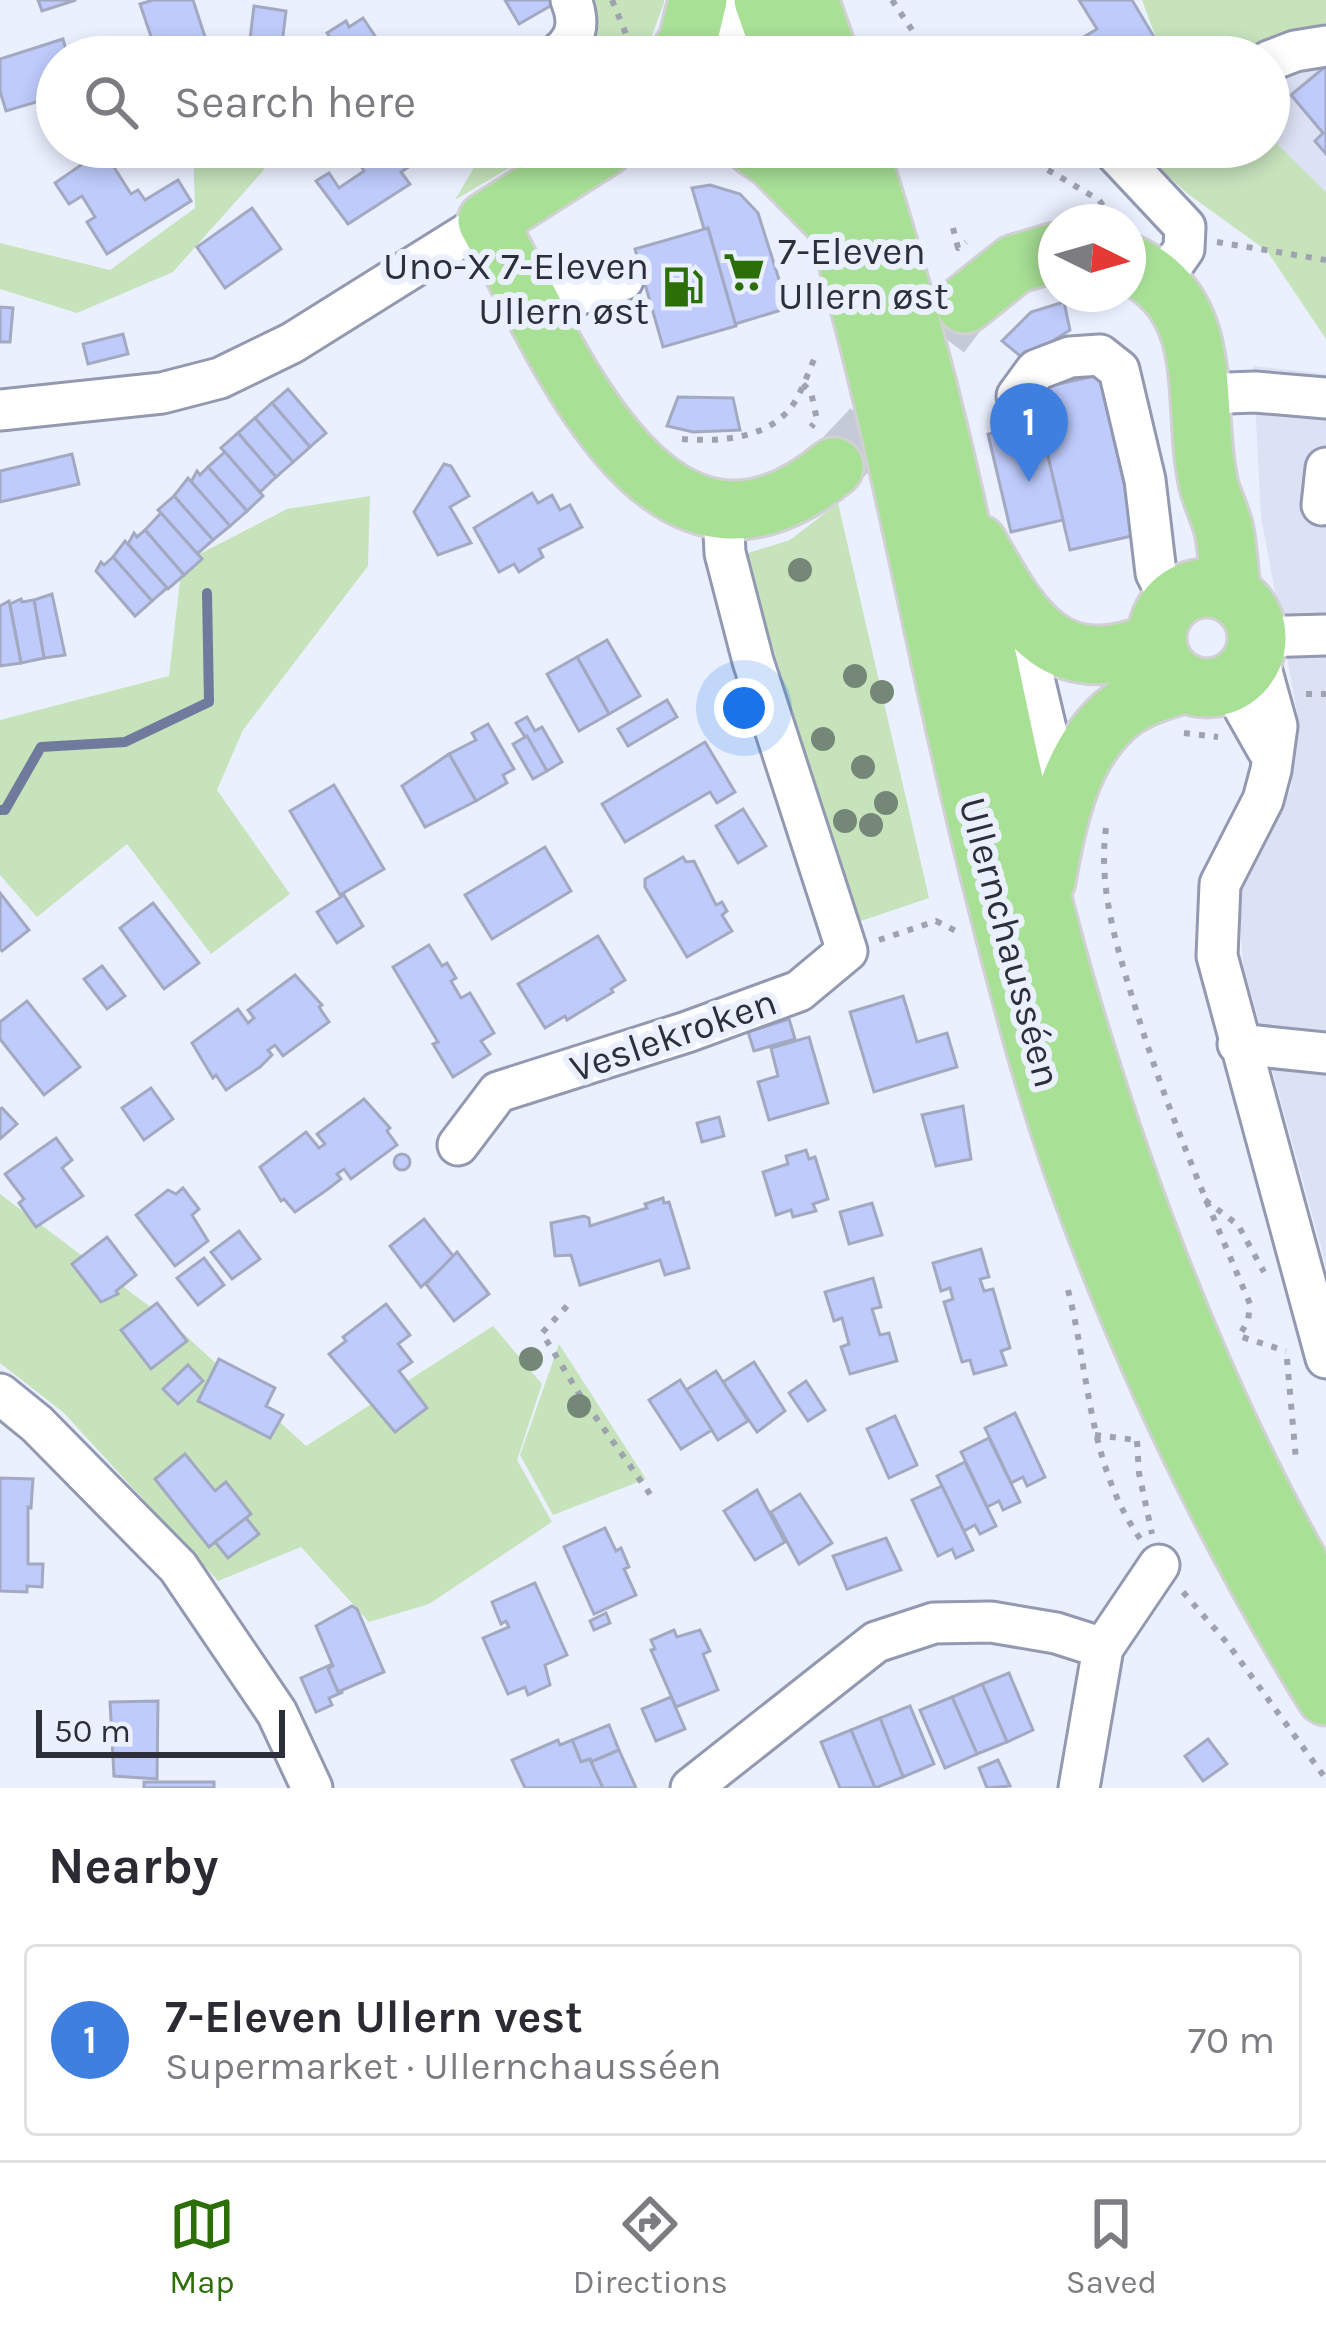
<!DOCTYPE html>
<html lang="en">
<head>
<meta charset="utf-8">
<style>
  :root { --surface:#fff; --page:#f2f2f3; --text:#2b2b33; --muted:#7c7c81; --line:#e1e1e2; --accent:#2c6f09 }
  body { margin:0; font-family:Karla,sans-serif; background:var(--page); color:var(--text) }
  .compass { position:absolute; left:1038px; top:204px; width:108px; height:108px; border-radius:50%; background:var(--surface); box-shadow:0 6px 18px #0003; rotate:95deg }
  .scale { position:absolute; left:36px; bottom:30px; width:249px; box-sizing:border-box; padding-left:12px; border:6px solid #2d3039; border-top:0; font-size:33px; line-height:42px; white-space:nowrap; color:#2d3039; -webkit-text-stroke:9px #ebf0ff; paint-order:stroke }
  .you { position:absolute; left:744px; top:708px; width:42px; height:42px; margin:-30px; border:9px solid #fff; border-radius:50%; background:#1a73e8; box-shadow:0 0 0 18px #1a73e833 }
  .badge { display:grid; place-items:center; width:78px; height:78px; border-radius:50%; background:var(--accent); color:#fff; font-size:39px; font-weight:700 }
  .pin { position:absolute; translate:-50% -99px; filter:drop-shadow(0 3px 6px #0008) }
  .pin::after { content:''; position:absolute; top:63px; width:42px; height:36px; background:inherit; clip-path:polygon(0 0,100% 0,50% 100%) }
  .list { margin:0; padding:0; list-style:none }
  h2 { display:flex; justify-content:space-between; align-items:center; height:156px; margin:0; padding:0 48px; font-size:51px }
  h2 small { font-size:39px; font-weight:400; color:var(--muted) }
  .list li { display:grid; grid-template-columns:78px 1fr auto; gap:36px; align-items:center; box-sizing:border-box; height:192px; margin:0 24px 24px; padding:0 24px; border:3px solid var(--line); border-radius:12px }
  .list b { display:block; font-size:45px; white-space:nowrap }
  .list p { margin:0; font-size:39px; white-space:nowrap; color:var(--muted) }
  .list em { font-size:39px; font-style:normal; color:var(--muted) }
  .icon { flex:none; width:66px; height:66px; fill:none; stroke:currentColor; stroke-width:2; stroke-linecap:round; stroke-linejoin:round }
  .map { position:relative; flex:none; width:1326px; height:1788px; overflow:hidden }
  .search { position:absolute; background:var(--surface); box-shadow:0 6px 18px #0003; left:36px; right:36px; top:36px; height:132px; display:flex; align-items:center; gap:30px; box-sizing:border-box; padding:0 42px; border-radius:66px; color:var(--muted); font-size:45px }
  .sheet { height:372px; background:var(--surface) }
  nav { display:flex; justify-content:space-around; align-items:center; box-sizing:border-box; height:168px; border-top:3px solid var(--line); background:var(--surface); font-size:33px; color:var(--muted) }
  nav a { display:grid; justify-items:center; gap:6px }
  nav .on { color:var(--accent) }
  .map>svg:first-child { display:block }
  .built { fill:#dce1f4 }
  .green { fill:#c6e3bc }
  .lines { fill:none; stroke-linecap:round; stroke-linejoin:round }
  .stream { stroke:#707a9c; stroke-width:10 }
  .building { fill:#becbfb; stroke:#a2a9c1; stroke-width:3 }
  .highway-tunnel { stroke:#c5cad7; stroke-width:57; stroke-dasharray:57 28; stroke-linecap:butt }
  .minor-casing { stroke:#9299b0; stroke-width:45 }
  .highway-casing { stroke:#d1d1d3; stroke-width:63 }
  .path { stroke:#9ea3af; stroke-width:6; stroke-dasharray:6 9; stroke-linecap:butt }
  .minor { stroke:#fff; stroke-width:39 }
  .highway { stroke:#a8e096; stroke-width:57 }
  .tree { fill:#758877 }
  .labels { text-anchor:middle; stroke-width:12; stroke-linejoin:round; paint-order:stroke }
  .poi-label { font-size:39px; fill:#2d3039; stroke:#ebf0ff; text-anchor:start }
  .street-label { font-size:39px; fill:#2d3039; stroke:#ebf0ff }
</style>
</head>
<body>
<div class="map">
<svg width="1326" height="1788" viewBox="0 0 1326 1788">
  <rect width="100%" height="100%" fill="#ebf0ff"/>
  <g class="built">
    <path d="M1326 19V193L1269 147V57Z"/>
    <path d="M1253 366 1326 374V1265L1243 964 1238 887 1291 790 1297 712 1261 516Z"/>
  </g>
  <g class="green">
    <path d="M563 0H664V3L644 57H541L569 10Z"/>
    <path d="M1142 0H1326V25L1269 63V57H1163Z"/>
    <path d="M1269 136 1326 192V339L1267 251 1188 194 1137 147H1269Z"/>
    <path d="M193 147H276L263 171 173 272 77 313 0 289V243L110 270 195 208Z"/>
    <path d="M486 147H545L455 200Z"/>
    <path d="M370 496 368 566 243 730 217 790 290 894 211 954 127 844 37 917 0 875V720L169 676 182 563 287 509Z"/>
    <path d="M838 503 929 898 855 923 745 554 790 540Z"/>
    <path d="M0 1194 173 1324 306 1446 493 1326 542 1384 517 1460 552 1522 429 1604 369 1622 301 1547 218 1581 64 1413 0 1363Z"/>
    <path d="M559 1344 646 1479 553 1515 520 1455Z"/>
  </g>
  <g class="lines">
    <path class="stream" d="M0 810H5L41 747 125 742 209 702 207 593"/>
  </g>
  <g class="building">
    <path d="M38 0H76L42 11Z"/>
    <path d="M153 0H193L208 46 174 57H158L140 4Z"/>
    <path d="M505 0H558L559 1 519 24Z"/>
    <path d="M1079 0H1132L1160 47 1145 57H1087L1077 41 1097 29Z"/>
    <path d="M254 6 286 11 282 44 250 39Z"/>
    <path d="M363 18 389 57H314L311 52 331 39 327 33 346 21 349 27Z"/>
    <path d="M63 39 68 57H57V96L6 111 0 91V59Z"/>
    <path d="M1326 66V154L1315 141 1323 133 1291 95Z"/>
    <path d="M370 147H410L419 160 401 172 410 184 348 224 316 181 329 173 339 188 364 171 355 157Z"/>
    <path d="M103 150 131 194 138 190 145 200 178 180 191 201 107 254 87 222 95 217 82 196 69 204 55 183Z"/>
    <path d="M710 185 740 194 758 213 788 308 735 324 708 228 704 229 692 188Z"/>
    <path d="M252 208 281 249 225 288 197 247Z"/>
    <path d="M708 228 736 326 663 347 635 249Z"/>
    <path d="M1064 302 1070 330 1024 359 1002 341 1031 312Z"/>
    <path d="M0 307 13 308 10 342H0Z"/>
    <path d="M123 334 128 354 88 364 83 344Z"/>
    <path d="M1099 375 1136 535 1070 550 1032 390Z"/>
    <path d="M288 389 326 433 310 447 272 403Z"/>
    <path d="M678 397 733 398 740 430 693 432 667 426Z"/>
    <path d="M272 403 310 447 293 462 255 418Z"/>
    <path d="M255 418 293 462 276 477 238 433Z"/>
    <path d="M1040 422 1063 520 1011 532 988 434Z"/>
    <path d="M238 433 276 477 260 492 221 448Z"/>
    <path d="M225 452 263 496 247 511 208 467Z"/>
    <path d="M72 454 79 484 0 502V471Z"/>
    <path d="M444 464 451 466 469 496 450 507 471 543 438 555 414 512Z"/>
    <path d="M208 467 247 511 230 526 191 482 197 471 200 475Z"/>
    <path d="M188 478 230 526 213 540 174 496Z"/>
    <path d="M532 493 538 503 552 495 560 510 570 505 582 527 539 549 543 557 519 572 514 564 499 572 474 528Z"/>
    <path d="M174 496 213 540 197 554 158 510Z"/>
    <path d="M161 513 202 559 184 575 145 530Z"/>
    <path d="M145 530 184 575 168 589 128 544 134 533 137 537Z"/>
    <path d="M125 541 167 588 152 601 113 557Z"/>
    <path d="M113 557 152 601 135 616 96 571 101 562 104 565Z"/>
    <path d="M52 594 65 655 44 658 34 600Z"/>
    <path d="M21 599 22 602 34 600 44 658 21 663 10 604Z"/>
    <path d="M9 601 21 663 0 666V606Z"/>
    <path d="M607 640 640 696 609 714 577 657Z"/>
    <path d="M577 657 609 714 579 731 547 674Z"/>
    <path d="M731 692 738 716 728 719 721 695Z"/>
    <path d="M667 700 677 717 628 746 618 729Z"/>
    <path d="M527 717 535 731 542 727 562 762 547 771 516 723Z"/>
    <path d="M488 724 514 769 503 775 507 783 476 801 449 754 476 740 472 733Z"/>
    <path d="M527 736 547 771 533 779 513 744Z"/>
    <path d="M705 742 735 792 717 803 710 792 625 842 602 804Z"/>
    <path d="M449 754 476 801 425 827 402 786Z"/>
    <path d="M334 785 384 869 340 895 290 811Z"/>
    <path d="M743 809 766 846 738 863 716 826Z"/>
    <path d="M545 847 571 891 492 939 465 895Z"/>
    <path d="M683 857 686 862 694 861 716 905 722 902 727 911 722 915 732 931 687 957 645 887V879Z"/>
    <path d="M0 893 29 930 2 951 0 949Z"/>
    <path d="M344 895 363 926 337 943 317 912Z"/>
    <path d="M153 903 199 963 164 989 120 928Z"/>
    <path d="M598 936 625 980 611 989 613 992 567 1020 565 1016 545 1028 518 984Z"/>
    <path d="M429 945 442 966 447 963 456 978 451 981 461 998 470 993 494 1033 481 1041 490 1054 453 1077 433 1044 438 1042 393 967Z"/>
    <path d="M102 966 125 996 107 1009 84 979Z"/>
    <path d="M295 975 322 1005 319 1007 329 1022 283 1056 275 1045 268 1050 272 1055 260 1067 226 1090 216 1075 213 1078 192 1043 238 1009 248 1023 254 1018 248 1010Z"/>
    <path d="M903 996 917 1042 947 1033 957 1067 874 1092 850 1012Z"/>
    <path d="M27 1001 80 1067 44 1095 0 1039V1022Z"/>
    <path d="M789 1019 795 1039 754 1051 748 1032Z"/>
    <path d="M809 1037 828 1103 769 1120 758 1082 778 1076 771 1048Z"/>
    <path d="M151 1088 173 1119 144 1140 122 1108Z"/>
    <path d="M364 1099 390 1128 387 1131 397 1145 351 1179 344 1169 337 1174 341 1179 328 1189 295 1212 284 1199 281 1201 260 1167 306 1132 319 1148 325 1144 317 1134Z"/>
    <path d="M963 1106 971 1159 936 1166 922 1115Z"/>
    <path d="M2 1108 17 1124 0 1139V1109Z"/>
    <path d="M719 1117 724 1136 702 1142 697 1123Z"/>
    <path d="M56 1138 72 1160 62 1168 83 1196 36 1227 19 1203 24 1199 5 1174Z"/>
    <path d="M806 1150 809 1159 815 1157 828 1199 813 1204 816 1211 793 1217 791 1210 776 1215 763 1172 788 1164 786 1156Z"/>
    <circle cx="402" cy="1162" r="8"/>
    <path d="M183 1188 199 1209 192 1215 208 1241 175 1266 136 1215 168 1190 176 1194Z"/>
    <path d="M663 1198 664 1203 669 1202 689 1268 665 1275 660 1260 580 1285 571 1255 555 1256 551 1223 584 1216 589 1218 590 1226 647 1208 645 1204Z"/>
    <path d="M872 1203 882 1235 849 1244 840 1212Z"/>
    <path d="M424 1219 454 1257 421 1287 390 1246Z"/>
    <path d="M239 1231 260 1259 232 1279 211 1252Z"/>
    <path d="M107 1237 136 1275 116 1291 118 1294 101 1302 72 1264Z"/>
    <path d="M981 1249 989 1277 980 1279 984 1291 993 1289 1010 1348 1001 1351 1006 1365 974 1374 970 1360 962 1362 944 1302 953 1299 950 1288 941 1291 933 1263Z"/>
    <path d="M457 1252 489 1294 454 1321 426 1284Z"/>
    <path d="M204 1258 224 1285 198 1305 177 1278Z"/>
    <path d="M873 1278 881 1307 872 1309 880 1335 889 1333 897 1361 850 1374 841 1347 849 1344 842 1318 834 1321 825 1292Z"/>
    <path d="M157 1303 187 1341 151 1369 121 1330Z"/>
    <path d="M386 1304 410 1335 398 1344 412 1362 399 1371 427 1408 395 1432 329 1354 346 1341 343 1337Z"/>
    <path d="M219 1359 275 1388 266 1406 283 1415 270 1438 198 1401Z"/>
    <path d="M754 1362 785 1411 757 1432 723 1382Z"/>
    <path d="M188 1365 203 1381 178 1404 163 1389Z"/>
    <path d="M716 1371 748 1421 718 1440 686 1390Z"/>
    <path d="M680 1380 712 1430 681 1449 649 1400Z"/>
    <path d="M806 1381 825 1410 808 1421 789 1393Z"/>
    <path d="M1015 1413 1045 1477 1027 1486 1023 1477 1011 1483 985 1428Z"/>
    <path d="M895 1416 917 1465 889 1478 867 1429Z"/>
    <path d="M989 1438 1020 1502 1003 1510 999 1501 987 1507 961 1452Z"/>
    <path d="M185 1454 215 1491 226 1482 251 1514 209 1547 155 1479Z"/>
    <path d="M965 1462 996 1526 980 1534 975 1525 964 1531 937 1476Z"/>
    <path d="M0 1478 33 1479 31 1508 28 1507V1564H43L42 1587 27 1586V1592L0 1591Z"/>
    <path d="M942 1486 973 1550 956 1558 952 1549 938 1556 912 1500Z"/>
    <path d="M757 1490 785 1542 755 1560 724 1511Z"/>
    <path d="M800 1494 832 1543 799 1564 771 1512Z"/>
    <path d="M246 1518 259 1534 228 1558 215 1542Z"/>
    <path d="M605 1528 616 1551 621 1548 629 1567 624 1569 636 1595 594 1614 564 1547Z"/>
    <path d="M886 1538 901 1570 847 1589 833 1556Z"/>
    <path d="M535 1583 567 1655 545 1665 550 1685 528 1695 525 1687 508 1694 483 1638 509 1627 506 1621 501 1624 492 1602Z"/>
    <path d="M352 1606 357 1609 384 1672 338 1692 328 1669 333 1666 316 1626Z"/>
    <path d="M606 1613 610 1623 594 1630 590 1621Z"/>
    <path d="M674 1630 677 1637 700 1630 710 1651 703 1654 718 1690 676 1707 651 1650 655 1649 651 1640Z"/>
    <path d="M332 1664 328 1669 338 1692H343L329 1698 332 1705 316 1712 301 1678Z"/>
    <path d="M1009 1673 1033 1730 1007 1742 982 1684Z"/>
    <path d="M982 1684 1007 1742 977 1754 952 1697Z"/>
    <path d="M671 1697 685 1729 656 1741 642 1709Z"/>
    <path d="M952 1697 977 1754 945 1768 920 1710Z"/>
    <path d="M158 1701 157 1779 114 1776 110 1702Z"/>
    <path d="M910 1706 934 1764 903 1777 880 1718Z"/>
    <path d="M880 1718 903 1777 875 1788 851 1730Z"/>
    <path d="M609 1725 619 1750 591 1762 590 1759 581 1762 572 1740Z"/>
    <path d="M851 1730 875 1788H840L821 1742Z"/>
    <path d="M1208 1739 1227 1764 1203 1781 1185 1756Z"/>
    <path d="M558 1740 560 1745 572 1740 581 1762 590 1759 603 1788H525L512 1760Z"/>
    <path d="M619 1750 636 1788H603L591 1762Z"/>
    <path d="M998 1760 1010 1786 987 1788 979 1768Z"/>
    <rect x="144" y="1782" width="70" height="6"/>
  </g>
  <g class="lines">
    <path class="highway-tunnel" d="M834 467 871 428 965 304"/>
    <g class="minor-casing">
      <g id="minor">
        <path d="M720 0 740 57"/>
        <path d="M554 57C576 42 581 25 571 0"/>
        <path d="M1269 61 1295 51 1326 46"/>
        <path d="M1110 147 1185 227 1184 249 1160 283"/>
        <path d="M538 315 559 301 623 280"/>
        <path d="M1201 394 1255 392 1326 398"/>
        <path d="M1017 396 1036 370 1070 357 1100 355 1119 370 1145 480 1156 573 1172 604"/>
        <path d="M0 410 162 393 220 378 292 343 487 221"/>
        <path d="M1322 505 1326 468"/>
        <path d="M1018 611 1052 754 1060 805"/>
        <path d="M1257 637 1326 635"/>
        <path d="M1256 650 1277 726 1271 770 1263 800 1220 884 1217 956 1326 1358"/>
        <path d="M1222 686 1241 703 1267 749"/>
        <path d="M1238 1044 1326 1053"/>
        <path d="M458 1145 498 1092 687 1032 799 991 847 951 753 661 725 553 723 511"/>
        <path d="M0 1394 37 1424 178 1567 277 1713 312 1788"/>
        <path d="M691 1788 876 1642 934 1623 991 1622 1056 1633 1103 1648"/>
        <path d="M1079 1788 1103 1648 1159 1565"/>
      </g>
    </g>
    <g class="highway-casing">
      <g id="highway">
        <path d="M763 0 783 57"/>
        <path d="M809 0 829 57"/>
        <path d="M678 57 688 41 698 0"/>
        <path d="M604 147 487 221C556 344 656 615 834 467"/>
        <path d="M755 147 773 159 830 217"/>
        <path d="M813 147C893 389 930 640 993 886 1021 997 1050 1110 1091 1216 1154 1383 1232 1545 1326 1696"/>
        <path d="M858 147C896 265 929 385 956 506 990 665 1020 827 1065 984 1128 1200 1210 1417 1326 1611"/>
        <path d="M1128 263C1221 307 1190 405 1209 486 1213 501 1220 514 1224 530 1228 550 1229 573 1231 594"/>
        <path d="M965 304 1015 264 1056 252"/>
        <path d="M978 544C1023 625 1057 683 1157 641"/>
        <circle cx="1207" cy="638" r="50"/>
        <path d="M1046 881C1056 822 1071 747 1123 709 1141 696 1164 690 1185 683"/>
      </g>
    </g>
    <g class="path">
      <path d="M612 0 626 34 620 57"/>
      <path d="M892 0 930 57"/>
      <path d="M1009 147 1099 200 1114 220"/>
      <path d="M953 228 958 248 966 242"/>
      <path d="M1217 242 1326 260"/>
      <path d="M803 384 811 392 817 420 811 427"/>
      <path d="M682 439C722 442 773 439 796 400 804 386 809 370 816 355"/>
      <path d="M1306 694H1326"/>
      <path d="M1184 733 1218 737"/>
      <path d="M1106 828C1098 887 1116 944 1133 1000 1166 1109 1206 1200 1250 1304L1248 1321 1239 1336 1286 1351"/>
      <path d="M879 940 936 921 956 931"/>
      <path d="M1205 1200 1238 1225 1264 1272"/>
      <path d="M1068 1290C1090 1376 1088 1465 1141 1540"/>
      <path d="M567 1306 542 1333 578 1392 652 1497"/>
      <path d="M1287 1359 1296 1460"/>
      <path d="M1095 1435 1136 1440"/>
      <path d="M1137 1441 1139 1473 1152 1534"/>
      <path d="M1183 1592 1228 1644 1326 1779"/>
    </g>
    <use href="#minor" class="minor"/>
    <use href="#highway" class="highway"/>
  </g>
  <g class="tree">
    <circle cx="800" cy="570" r="12"/>
    <circle cx="855" cy="676" r="12"/>
    <circle cx="882" cy="692" r="12"/>
    <circle cx="823" cy="739" r="12"/>
    <circle cx="863" cy="767" r="12"/>
    <circle cx="886" cy="803" r="12"/>
    <circle cx="845" cy="821" r="12"/>
    <circle cx="871" cy="825" r="12"/>
    <circle cx="531" cy="1359" r="12"/>
    <circle cx="579" cy="1406" r="12"/>
  </g>
  <defs>
    <g id="supermarket-bare" transform="scale(3.24)"><path d="M-6-5.5h2.5l.6 2H6L4.5 2H-2.5L-4.4-4H-6ZM-1.5 3.2a1.3 1.3 0 1 0 .1 0ZM3 3.2a1.3 1.3 0 1 0 .1 0Z" fill="#2c6f09" stroke="#ebf0ff" stroke-width="2.5" paint-order="stroke"/></g>
    <g id="fuel-bare" transform="scale(3.24)"><path d="M-5.5-6h7V0h2V4h1.3V-2.5L3-4.5l.8-.8L6-3V5H2.5V1h-1V6h-7ZM-4.2-4.7v3.2H.2V-4.7Z" fill="#2c6f09" stroke="#ebf0ff" stroke-width="2.5" paint-order="stroke"/></g>
  </defs>
  <g fill-rule="evenodd">
    <use href="#supermarket-bare" x="744" y="272"/>
    <use href="#fuel-bare" x="683" y="287"/>
  </g>
  <g class="labels">
    <g class="poi-label">
      <text x="778" y="264">7-Eleven<tspan x="778" dy="45">Ullern øst</tspan></text>
      <text x="649" y="279" text-anchor="end">Uno-X 7-Eleven<tspan x="649" dy="45">Ullern øst</tspan></text>
    </g>
    <g class="street-label">
      <text transform="translate(1011 942) rotate(75)" y="14">Ullernchausséen</text>
      <text transform="translate(673 1034) rotate(-19)" y="14">Veslekroken</text>
    </g>
  </g>
</svg>
<svg class="compass" viewBox="-18 -18 36 36"><path d="M0-13l5 13h-10z" fill="#e53935"/><path d="M0 13l5-13h-10z" fill="#7c7c81"/></svg>
<div class="scale">50 m</div>
<div class="you"></div>
<div class="pin badge" style="left:1029px;top:482px;background:#3f7fe0">1</div>
<div class="search"><svg class="icon" aria-label="search" viewBox="0 0 24 24"><circle cx="10" cy="10" r="6"/><path d="M15 15l6 6"/></svg>Search here</div>
</div>
<section class="sheet">
<h2>Nearby<small></small></h2>
<ul class="list">
<li><span class="badge" style="background:#3f7fe0">1</span><div><b>7-Eleven Ullern vest</b><p>Supermarket · Ullernchausséen</p></div><em>70 m</em></li>
</ul>
</section>
<nav>
<a class="on"><svg class="icon" aria-label="map" viewBox="0 0 24 24"><path d="M3 6l6-2 6 2 6-2v14l-6 2-6-2-6 2zM9 4v14M15 6v14"/></svg>Map</a>
<a><svg class="icon" aria-label="directions" viewBox="0 0 24 24"><path d="M12 3l9 9-9 9-9-9zM9 14v-3h6M13 9l2 2-2 2"/></svg>Directions</a>
<a><svg class="icon" aria-label="saved" viewBox="0 0 24 24"><path d="M7 4h10v16l-5-4-5 4z"/></svg>Saved</a>
</nav>
</body>
</html>
